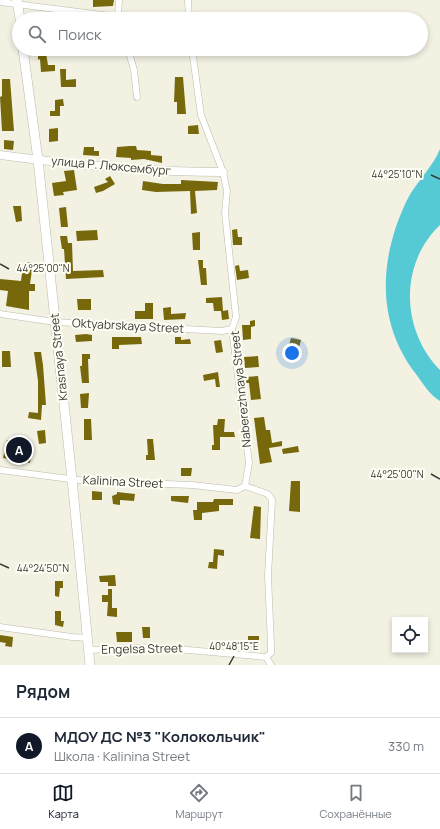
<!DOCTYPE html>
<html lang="ru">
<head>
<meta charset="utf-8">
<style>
  :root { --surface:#fff; --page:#f2f2f3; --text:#1f2937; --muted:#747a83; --line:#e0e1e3; --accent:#111827 }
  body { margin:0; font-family:Manrope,sans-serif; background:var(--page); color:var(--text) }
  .controls { position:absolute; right:12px; bottom:12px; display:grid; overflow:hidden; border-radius:0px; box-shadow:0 2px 6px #0003 }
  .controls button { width:36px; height:36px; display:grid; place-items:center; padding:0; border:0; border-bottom:1px solid var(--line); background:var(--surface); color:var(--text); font:20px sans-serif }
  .you { position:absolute; left:292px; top:353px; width:14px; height:14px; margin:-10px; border:3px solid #fff; border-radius:50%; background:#1a73e8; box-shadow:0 0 0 6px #1a73e833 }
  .badge { display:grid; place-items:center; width:26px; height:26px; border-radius:50%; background:var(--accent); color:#fff; font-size:13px; font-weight:700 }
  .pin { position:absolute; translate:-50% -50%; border:2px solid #fff; box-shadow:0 1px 4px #0006 }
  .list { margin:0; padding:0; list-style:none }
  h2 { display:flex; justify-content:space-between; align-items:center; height:52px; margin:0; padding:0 16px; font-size:17px }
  h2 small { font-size:13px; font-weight:400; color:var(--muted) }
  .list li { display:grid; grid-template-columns:26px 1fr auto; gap:12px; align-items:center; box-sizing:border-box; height:56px; padding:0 16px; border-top:1px solid var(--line) }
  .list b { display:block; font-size:15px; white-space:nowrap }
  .list p { margin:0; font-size:13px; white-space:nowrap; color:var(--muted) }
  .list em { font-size:13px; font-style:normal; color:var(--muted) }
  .icon { flex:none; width:22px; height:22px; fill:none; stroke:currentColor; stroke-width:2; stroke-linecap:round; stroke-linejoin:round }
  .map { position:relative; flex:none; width:440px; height:665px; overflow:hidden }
  .search { position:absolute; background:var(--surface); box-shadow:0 2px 6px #0003; left:12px; right:12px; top:12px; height:44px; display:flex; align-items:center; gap:10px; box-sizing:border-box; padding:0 14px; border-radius:22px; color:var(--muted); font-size:15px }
  .sheet { height:108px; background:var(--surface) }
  nav { display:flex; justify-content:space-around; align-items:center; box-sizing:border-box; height:56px; border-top:1px solid var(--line); background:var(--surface); font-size:11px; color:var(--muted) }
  nav a { display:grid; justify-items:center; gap:2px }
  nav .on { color:var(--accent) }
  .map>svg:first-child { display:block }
  .water { fill:#56cad4 }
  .building { fill:#77690b }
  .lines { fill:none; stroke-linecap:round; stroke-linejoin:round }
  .street-casing { stroke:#bdbbac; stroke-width:7 }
  .secondary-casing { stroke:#bdbbac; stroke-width:9 }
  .primary-casing { stroke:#bdbbac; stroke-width:10 }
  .street { stroke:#fff; stroke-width:6 }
  .secondary { stroke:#fff; stroke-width:8 }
  .primary { stroke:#fff; stroke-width:9 }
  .ticks { fill:none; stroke:#3a3933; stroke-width:1.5 }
  .labels { text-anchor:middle; stroke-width:4; stroke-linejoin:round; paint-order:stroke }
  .street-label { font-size:12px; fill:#3a3933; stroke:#fffef5 }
  .ticks-label { font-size:10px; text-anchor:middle; fill:#3a3933; stroke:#fffef5; stroke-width:4; stroke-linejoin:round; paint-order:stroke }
</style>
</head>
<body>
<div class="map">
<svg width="440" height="665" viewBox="0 0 440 665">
  <rect width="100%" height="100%" fill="#f3f1e2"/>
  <path class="water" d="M440 149V225C399 264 401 330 440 370V401C430 395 423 384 416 374 376 322 379 260 406 202 415 183 433 167 440 149Z"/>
  <g class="building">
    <path d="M93 0H114L113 6 93 7Z"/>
    <path d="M46 53 48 65H55V71L41 72 40 59 38 60V54Z"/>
    <path d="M60 69H66V80L76 79V87H61Z"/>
    <path d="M175 77H183L186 114H177V102H174Z"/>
    <path d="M2 79H10L14 131H2L0 97 2 96Z"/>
    <path d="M63 99 64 106H60V116H50V111H55V100Z"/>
    <path d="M198 125 199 134H188V126Z"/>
    <path d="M58 128V141L49 142V129Z"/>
    <path d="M4 140 14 141 13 150 4 149Z"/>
    <path d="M130 146H136L137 150 151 151V155L162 156V163L144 159 131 160V158L116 157 117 147Z"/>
    <path d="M84 147H94V151H99V156L83 155Z"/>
    <path d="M74 170 77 190 63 192 64 195 54 196 52 183 66 181 64 171Z"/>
    <path d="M110 176 115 184 103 191 96 193 94 187 108 182 105 179Z"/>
    <path d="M181 180 218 182 217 190 195 191 197 213 191 214 190 191 156 192 142 190 143 181 163 184H181Z"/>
    <path d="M13 206H21L22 221 16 222Z"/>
    <path d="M66 207 68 227H61L59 208Z"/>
    <path d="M237 229 238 237H242V245H233L232 230Z"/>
    <path d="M97 230 98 240 77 241 76 231Z"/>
    <path d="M200 232V250H193L192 233Z"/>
    <path d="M60 236H67L68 243H72L73 271 103 270 104 277 66 279 64 249H62Z"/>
    <path d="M198 260H203V268H206L207 285H201Z"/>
    <path d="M26 262 33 263 30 284H35V291H29V310L6 306 8 291 0 290V279L21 281 22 273H25Z"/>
    <path d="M239 265 240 271 248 270 249 278 237 280 235 266Z"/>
    <path d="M222 297 223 311 228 310 229 319 222 320 221 311H214L213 303H206V298Z"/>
    <path d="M77 299H91V310H78Z"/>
    <path d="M145 303H153V319H135V311H145Z"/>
    <path d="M171 307V314L186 313 185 319 164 320 163 308Z"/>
    <path d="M255 320V326L251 327V339L243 340 242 325H250V321Z"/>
    <path d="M86 334 92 335V341L76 342 75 335Z"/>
    <path d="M112 337H141L142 344 119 345V349H112Z"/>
    <path d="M175 337H181V340L190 339 191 344H175Z"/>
    <path d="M291 338 301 340 297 356 287 353Z"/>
    <path d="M221 340 223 352 216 353 214 341Z"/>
    <path d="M2 351H10L11 367H2Z"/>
    <path d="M34 352H41L43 365 46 405H42L41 420 28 418 29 412 38 413V381Z"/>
    <path d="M82 354H90V359H88L89 383H82L80 366H82Z"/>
    <path d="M258 356 259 367 245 368 244 357Z"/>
    <path d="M218 372 220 387H216L215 379 204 381 203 375Z"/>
    <path d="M258 376 261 399 251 400 249 383H246L245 377Z"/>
    <path d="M89 393 88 408H81L80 394Z"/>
    <path d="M264 417 266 430H270L272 443 282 441V446L269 448 272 462 260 464 254 418Z"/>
    <path d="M84 419H91L92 440H84Z"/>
    <path d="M218 419H225L224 432H234L235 437H220V450H212V445H214L213 425H217Z"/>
    <path d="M45 430 46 443 39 444 37 431Z"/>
    <path d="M147 439H153L155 460H146V455H148Z"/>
    <path d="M7 440 33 445 30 463 3 458Z"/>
    <path d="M298 446 299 452 283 454 282 449Z"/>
    <path d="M181 468H192L191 476H181Z"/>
    <path d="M291 481H300V512L289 511Z"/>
    <path d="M92 491 102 492V500H92Z"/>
    <path d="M117 492 135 494 134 501 120 500V505L113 504 112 496 117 494Z"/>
    <path d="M171 496H189L188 503 171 501Z"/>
    <path d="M214 499H233V505H219V511L202 513V520H194L193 510H197V502H213Z"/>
    <path d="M254 506 261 507 260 539 250 538Z"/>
    <path d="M214 549 224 550V556L218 555 217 569 208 568 209 562H213Z"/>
    <path d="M115 575 116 586H108V582H100L99 576Z"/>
    <path d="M55 581H63V588H60L59 597 55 596Z"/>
    <path d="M108 589H112V608H117V617L107 616 108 602H102V595H108Z"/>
    <path d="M55 611H61V621H64L63 627 55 625Z"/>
    <path d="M142 627H150V638H143Z"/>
    <path d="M116 632H132V642H117Z"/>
    <path d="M0 635 13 637 12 647 5 646 6 643 0 642Z"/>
    <path d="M248 636H259V647L248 646Z"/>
  </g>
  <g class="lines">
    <g class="street-casing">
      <g id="street">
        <path d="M188 0 189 19"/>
        <path d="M0 2 126 18 163 19"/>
        <path d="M118 16 119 0"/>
        <path d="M177 19 189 18"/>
        <path d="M128 49 134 70 137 97"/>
        <path d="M192 49 201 115 223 172 227 191 225 213 236 317 232 329 249 463 245 486 268 494 272 500 268 576 271 645V653L266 657"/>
        <path d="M0 314 55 322 222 331 232 329"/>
        <path d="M0 470 86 481 192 485 237 490 245 486"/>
        <path d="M0 627 72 637 88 638"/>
        <path d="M89 650 154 647 266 657"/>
        <path d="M266 657 271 665"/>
      </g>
    </g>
    <g class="secondary-casing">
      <path id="secondary" d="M0 155C74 165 148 172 223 172"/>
    </g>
    <g class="primary-casing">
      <g id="primary">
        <path d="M17 0 20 19"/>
        <path d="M23 49 38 160 72 479 90 665"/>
      </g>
    </g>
    <use href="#street" class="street"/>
    <use href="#secondary" class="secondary"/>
    <use href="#primary" class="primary"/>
  </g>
  <path class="ticks" d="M431 175 440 179M0 264 9 269M431 474 440 479M0 564 9 568M229 665 234 656"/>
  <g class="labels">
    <g class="street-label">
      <text transform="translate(111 166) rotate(5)" y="4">улица Р. Люксембург</text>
      <text transform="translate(128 326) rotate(3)" y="4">Oktyabrskaya Street</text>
      <text transform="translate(59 357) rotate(-96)" y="4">Krasnaya Street</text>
      <text transform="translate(241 389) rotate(-96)" y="4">Naberezhnaya Street</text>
      <text transform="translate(123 482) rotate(3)" y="4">Kalinina Street</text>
      <text transform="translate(142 649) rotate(-1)" y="4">Engelsa Street</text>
    </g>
  </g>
  <g class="ticks-label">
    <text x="397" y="178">44°25'10"N</text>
    <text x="43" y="272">44°25'00"N</text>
    <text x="397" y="478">44°25'00"N</text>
    <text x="43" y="572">44°24'50"N</text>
    <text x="234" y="650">40°48'15"E</text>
  </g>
</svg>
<div class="controls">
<button><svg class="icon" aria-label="locate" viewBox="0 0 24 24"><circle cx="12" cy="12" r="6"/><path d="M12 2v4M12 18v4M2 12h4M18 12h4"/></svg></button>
</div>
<div class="you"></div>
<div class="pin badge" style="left:19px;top:450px">A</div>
<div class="search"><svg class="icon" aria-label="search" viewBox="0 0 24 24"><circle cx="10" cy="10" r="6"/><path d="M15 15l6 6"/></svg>Поиск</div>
</div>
<section class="sheet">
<h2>Рядом<small></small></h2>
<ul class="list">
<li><span class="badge">A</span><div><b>МДОУ ДС №3 &quot;Колокольчик&quot;</b><p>Школа · Kalinina Street</p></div><em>330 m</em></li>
</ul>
</section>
<nav>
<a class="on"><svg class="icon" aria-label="map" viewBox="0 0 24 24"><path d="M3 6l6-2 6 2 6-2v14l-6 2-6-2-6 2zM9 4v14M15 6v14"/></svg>Карта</a>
<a><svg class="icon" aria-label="directions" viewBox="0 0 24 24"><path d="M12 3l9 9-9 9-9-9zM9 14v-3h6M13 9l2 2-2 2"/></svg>Маршрут</a>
<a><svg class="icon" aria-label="saved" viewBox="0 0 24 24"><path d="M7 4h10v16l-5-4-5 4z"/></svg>Сохранённые</a>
</nav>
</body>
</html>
